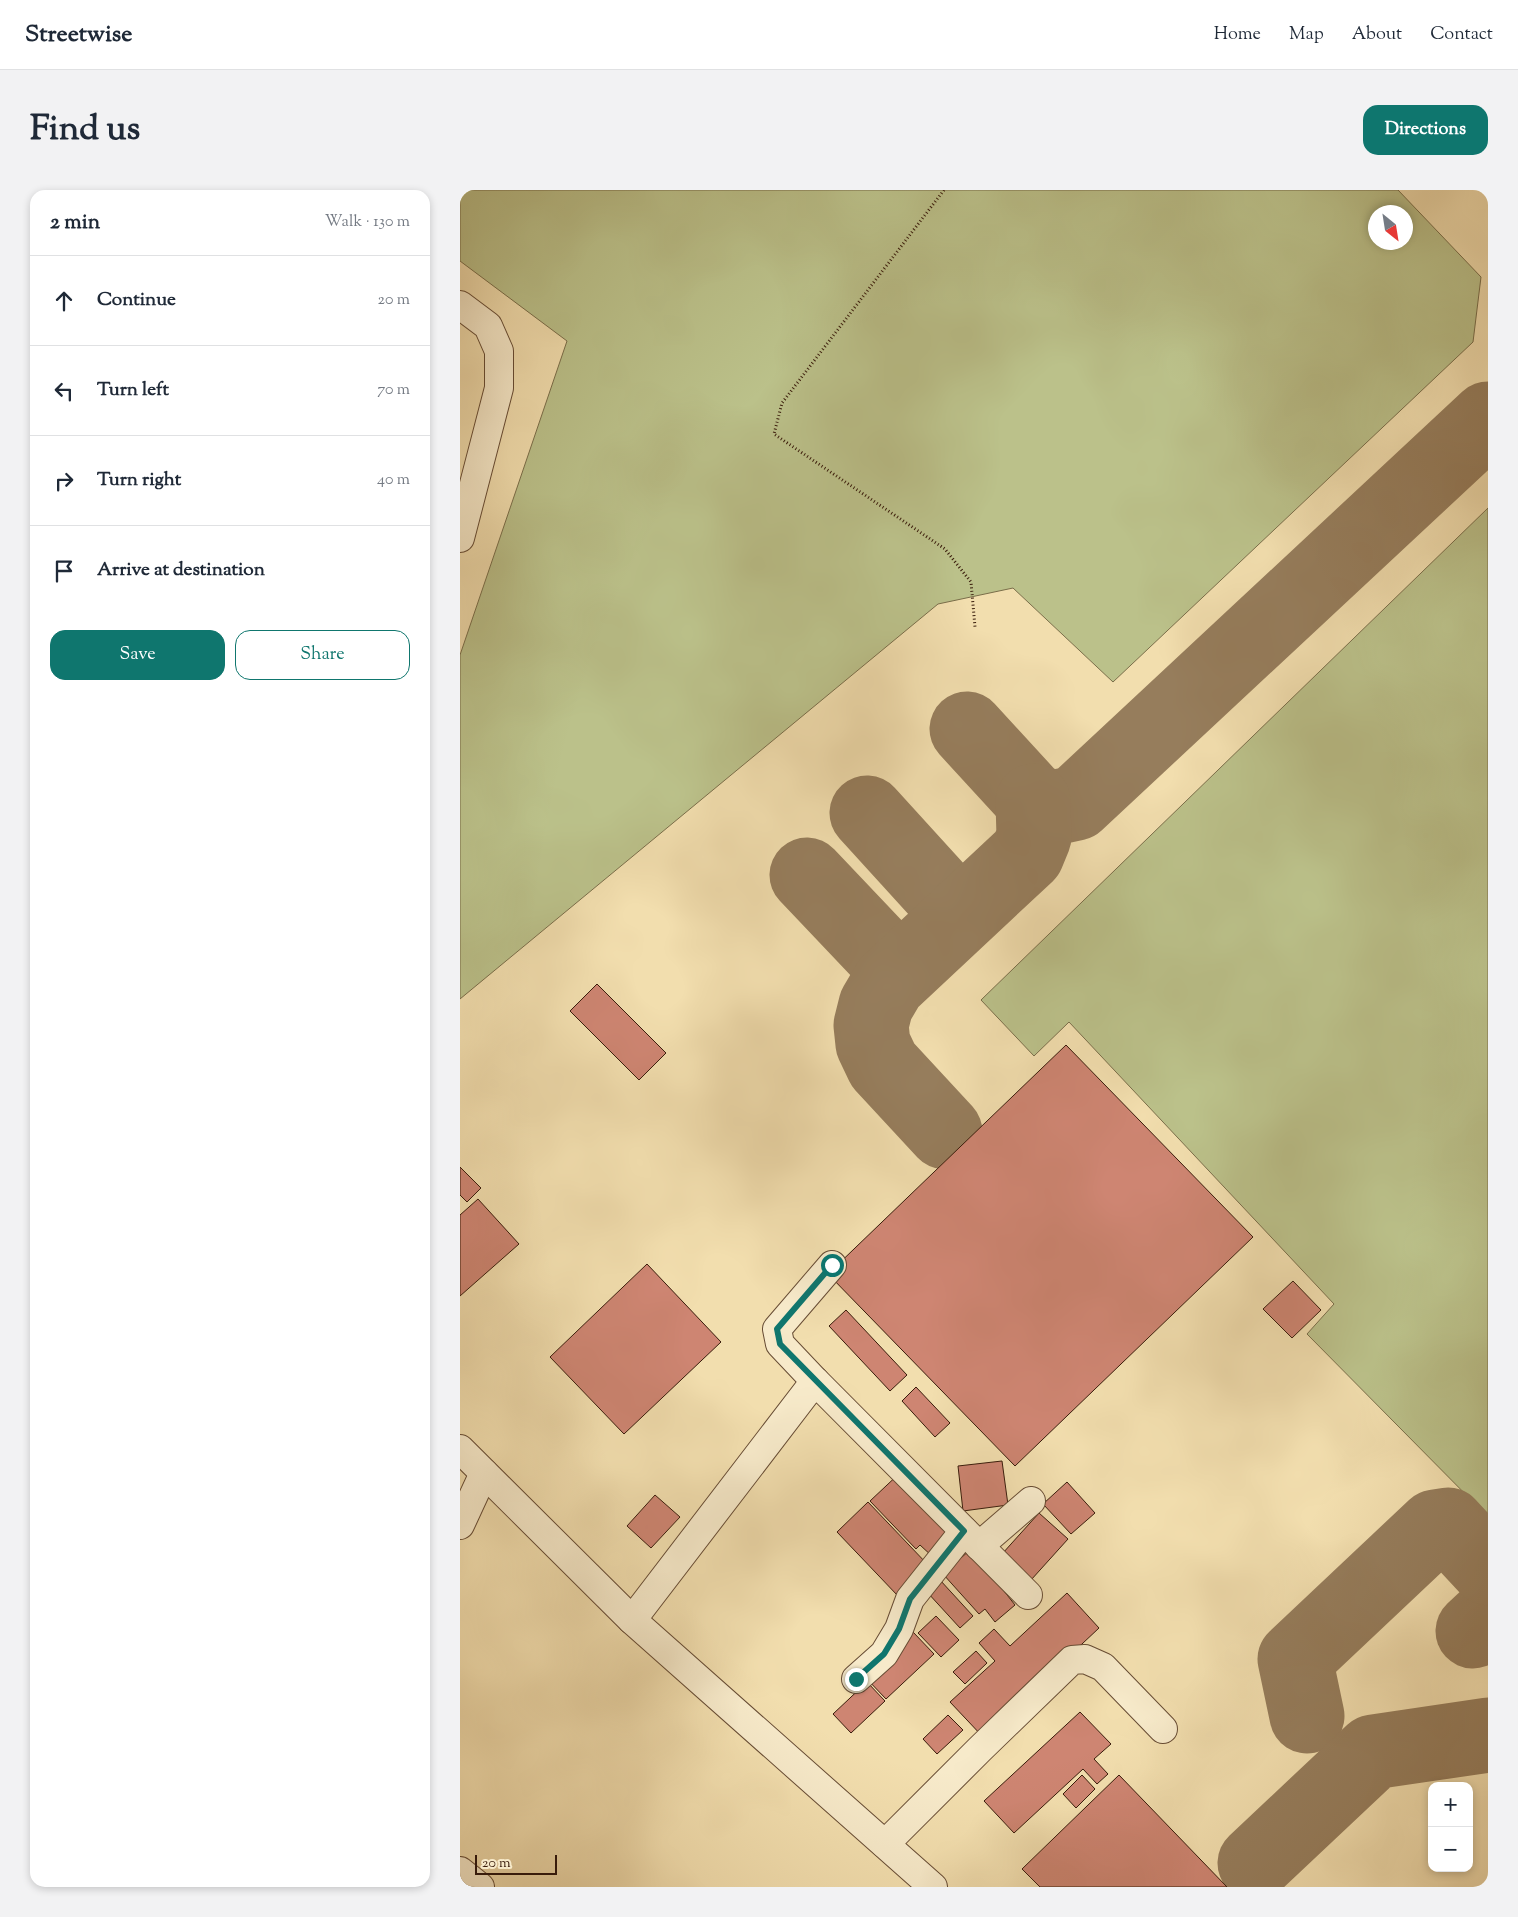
<!DOCTYPE html>
<html lang="en">
<head>
<meta charset="utf-8">
<style>
  :root { --surface:#fff; --page:#f2f2f3; --text:#1f2937; --muted:#747a83; --line:#e0e1e3; --accent:#0f766e }
  body { margin:0; font-family:"Sorts Mill Goudy",serif; background:var(--page); color:var(--text) }
  .controls { position:absolute; right:15px; bottom:15px; display:grid; overflow:hidden; border-radius:10px; box-shadow:0 2px 8px #0003 }
  .controls button { width:45px; height:45px; display:grid; place-items:center; padding:0; border:0; border-bottom:1px solid var(--line); background:var(--surface); color:var(--text); font:25px sans-serif }
  .compass { position:absolute; left:908px; top:15px; width:45px; height:45px; border-radius:50%; background:var(--surface); box-shadow:0 2px 8px #0003; rotate:150deg }
  .scale { position:absolute; left:15px; bottom:12px; width:82px; box-sizing:border-box; padding-left:5px; border:2px solid #391c0b; border-top:0; font-size:14px; line-height:18px; white-space:nowrap; color:#391c0b; -webkit-text-stroke:4px #f7eaca; paint-order:stroke }
  .stop { position:absolute; width:15px; height:15px; margin:-11px; border:4px solid #0f766e; border-radius:50%; background:#fff }
  .stop.end { background:#0f766e; border-color:#fff; box-shadow:0 1px 5px #0008 }
  .list { margin:0; padding:0; list-style:none }
  h2 { display:flex; justify-content:space-between; align-items:center; height:65px; margin:0; padding:0 20px; font-size:21px }
  h2 small { font-size:16px; font-weight:400; color:var(--muted) }
  .list li { display:grid; grid-template-columns:32px 1fr auto; gap:15px; align-items:center; box-sizing:border-box; height:90px; padding:0 20px; border-top:1px solid var(--line) }
  .list b { display:block; font-size:19px; white-space:nowrap }
  .list em { font-size:16px; font-style:normal; color:var(--muted) }
  .actions { display:flex; gap:10px; padding:15px 20px }
  .actions a { flex:1; padding:11px 0; border:1px solid var(--accent); border-radius:15px; text-align:center; font-size:18px; color:var(--accent) }
  .actions .main { background:var(--accent); color:#fff }
  .icon { flex:none; width:28px; height:28px; fill:none; stroke:currentColor; stroke-width:2; stroke-linecap:round; stroke-linejoin:round }
  .map { position:relative; flex:none; width:1028px; height:1697px; overflow:hidden; border-radius:15px }
  header { display:flex; align-items:center; gap:30px; box-sizing:border-box; height:70px; padding:0 25px; background:var(--surface); border-bottom:1px solid var(--line) }
  header strong { font-size:24px }
  nav { display:flex; gap:28px; margin-inline-start:auto; font-size:18px }
  .intro { display:flex; align-items:center; justify-content:space-between; box-sizing:border-box; height:120px; padding:0 30px }
  h1 { margin:0; font-size:35px }
  .button { padding:12px 22px; border-radius:15px; background:var(--accent); color:#fff; font-size:18px; font-weight:700 }
  main { display:flex; gap:30px; padding:0 30px }
  aside { flex:1; background:var(--surface); border-radius:15px; box-shadow:0 2px 8px #0003 }
  .map>svg:first-child { display:block }
  .green { fill:#bbc18a; stroke:#7a6e4a; fill-rule:evenodd }
  .lines { fill:none; stroke-linecap:round; stroke-linejoin:round }
  .taxiway { stroke:#967d5c; stroke-width:75 }
  .building { fill:#ce8572; stroke:#391c0b }
  .minor-casing { stroke:#674c34; stroke-width:30 }
  .path { stroke:#391c0b; stroke-width:3; stroke-dasharray:1 2.5; stroke-linecap:butt }
  .minor { stroke:#f7eaca; stroke-width:28 }
  .route { stroke:#0f766e; stroke-width:6 }
</style>
</head>
<body>
<header>
<strong>Streetwise</strong>
<nav><a>Home</a><a>Map</a><a>About</a><a>Contact</a></nav>
</header>
<div class="intro"><h1>Find us</h1><a class="button">Directions</a></div>
<main>
<aside>
<h2>2 min<small>Walk · 130 m</small></h2>
<ul class="list">
<li><svg class="icon" aria-label="ahead" viewBox="0 0 24 24"><path d="M12 20V5M6 11l6-6 6 6"/></svg><div><b>Continue</b></div><em>20 m</em></li>
<li><svg class="icon" aria-label="left" viewBox="0 0 24 24"><path d="M17 20v-9H6M10 6l-5 5 5 5"/></svg><div><b>Turn left</b></div><em>70 m</em></li>
<li><svg class="icon" aria-label="right" viewBox="0 0 24 24"><path d="M7 20v-9h11M14 6l5 5-5 5"/></svg><div><b>Turn right</b></div><em>40 m</em></li>
<li><svg class="icon" aria-label="arrive" viewBox="0 0 24 24"><path d="M6 21V4h12l-3 4 3 4H6"/></svg><div><b>Arrive at destination</b></div></li>
</ul>
<div class="actions"><a class="main">Save</a><a>Share</a></div>
</aside>
<div class="map">
<svg width="1028" height="1697" viewBox="0 0 1028 1697">
  <rect width="100%" height="100%" fill="#f2deae"/>
  <filter id="stains"><feTurbulence type="fractalNoise" baseFrequency=".004" numOctaves="4"/><feColorMatrix values="0 0 0 0 .2 0 0 0 0 .09 0 0 0 0 .02 0 0 0 .5 -.17"/></filter>
  <radialGradient id="worn" r=".72"><stop offset=".6" stop-color="#630" stop-opacity="0"/><stop offset="1" stop-color="#630" stop-opacity=".3"/></radialGradient>
  <g class="green">
    <path d="M0 0H938L1021 87 1013 152 653 492 553 398 478 414 0 809V465L107 151 0 71ZM916 22H946V52H916Z"/>
    <path d="M1028 318V1327L847 1144 874 1114 609 832 574 866 521 810Z"/>
  </g>
  <g class="lines">
    <g class="taxiway">
      <path d="M507 539 573 611 593 618 616 613 1028 229"/>
      <path d="M407 623 488 712 499 716 511 715"/>
      <path d="M347 685 421 763 437 770 450 771"/>
      <path d="M485 942 423 875 413 854 411 835 416 815 429 793 567 664 574 647 573 611"/>
      <path d="M1013 1441 1028 1427"/>
      <path d="M847 1526 835 1469 975 1337 988 1335 1028 1378"/>
      <path d="M795 1673 913 1562 1028 1545"/>
    </g>
  </g>
  <g class="building">
    <path d="M137 794 206 863 179 890 110 821Z"/>
    <path d="M606 855 793 1047 555 1276 368 1084Z"/>
    <path d="M0 977 21 998 7 1012 0 1005Z"/>
    <path d="M18 1009 59 1054 0 1106V1025Z"/>
    <path d="M187 1074 261 1152 164 1244 90 1167Z"/>
    <path d="M833 1091 861 1120 832 1148 803 1119Z"/>
    <path d="M386 1120 447 1185 430 1201 369 1136Z"/>
    <path d="M456 1197 490 1233 475 1247 442 1211Z"/>
    <path d="M542 1271 548 1315 503 1321 498 1276Z"/>
    <path d="M443 1280 494 1348 473 1367 460 1355 456 1359 410 1311Z"/>
    <path d="M607 1292 635 1323 611 1344 583 1314Z"/>
    <path d="M195 1305 220 1327 191 1358 167 1336Z"/>
    <path d="M408 1312 469 1376 438 1406 377 1342Z"/>
    <path d="M579 1323 608 1349 571 1390 542 1364Z"/>
    <path d="M511 1359 546 1399 544 1401 555 1415 535 1432 525 1419 519 1424 483 1384Z"/>
    <path d="M480 1390 513 1426 500 1438 467 1402Z"/>
    <path d="M607 1403 639 1438 523 1547 490 1512 535 1471 519 1453 534 1439 550 1456Z"/>
    <path d="M476 1426 499 1450 481 1467 458 1443Z"/>
    <path d="M453 1442 474 1464 426 1509 405 1487Z"/>
    <path d="M516 1461 527 1473 505 1494 493 1482Z"/>
    <path d="M407 1492 425 1511 391 1543 373 1524Z"/>
    <path d="M620 1522 651 1554 634 1569 648 1584 637 1594 623 1579 554 1643 524 1611Z"/>
    <path d="M488 1525 503 1540 477 1564 463 1549Z"/>
    <path d="M622 1585 635 1599 616 1618 603 1604Z"/>
    <path d="M659 1585 767 1697H580L562 1679Z"/>
  </g>
  <g class="lines">
    <g class="minor-casing">
      <g id="minor">
        <path d="M0 115 28 136 39 161V198L0 348"/>
        <path d="M355 1191 320 1154 317 1139 372 1075"/>
        <path d="M0 1259 172 1430 473 1697"/>
        <path d="M0 1335 24 1283"/>
        <path d="M519 1356 571 1311"/>
        <path d="M172 1430 355 1191 568 1405"/>
        <path d="M396 1489 424 1464 439 1439 450 1409 504 1341"/>
        <path d="M425 1654 520 1559 612 1470 625 1469 643 1477 703 1539"/>
        <path d="M0 1681 20 1697"/>
      </g>
    </g>
    <path class="path" d="M484 0 322 213 314 244 485 359 511 392 515 437"/>
    <use href="#minor" class="minor"/>
  </g>
  <g class="lines">
    <path class="route" d="M372 1075 317 1139 320 1154 504 1341 450 1409 439 1439 424 1464 396 1489"/>
  </g>
  <rect width="100%" height="100%" filter="url(#stains)"/>
  <rect width="100%" height="100%" fill="url(#worn)"/>
</svg>
<div class="controls">
<button>+</button>
<button>−</button>
</div>
<svg class="compass" viewBox="-18 -18 36 36"><path d="M0-13l5 13h-10z" fill="#e53935"/><path d="M0 13l5-13h-10z" fill="#747a83"/></svg>
<div class="scale">20 m</div>
<div class="stop" style="left:372px;top:1075px"></div>
<div class="stop end" style="left:396px;top:1489px"></div>
</div>
</main>
</body>
</html>
